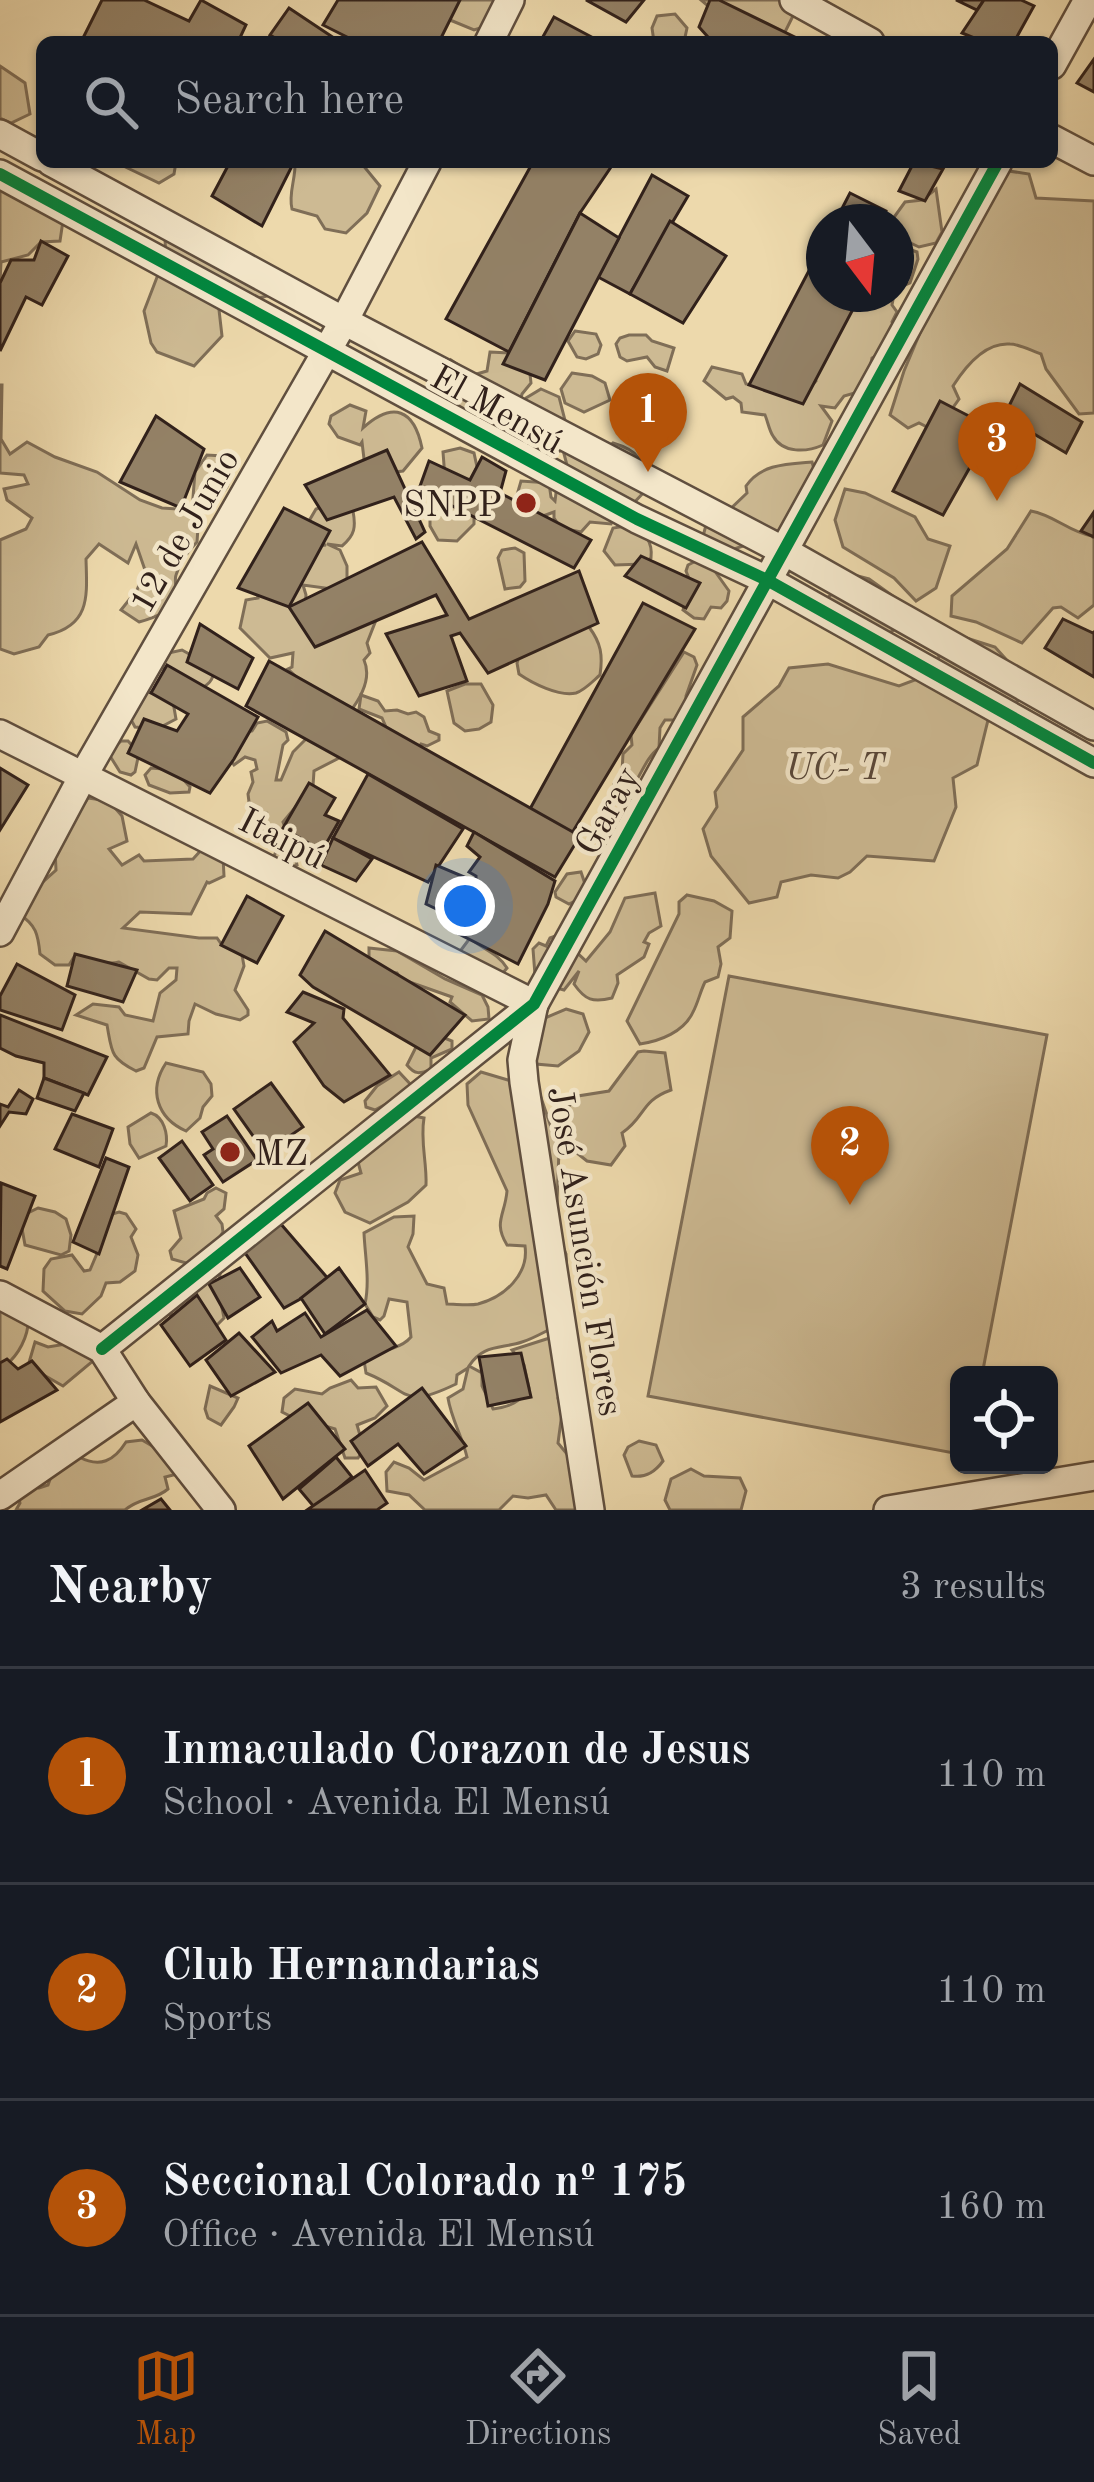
<!DOCTYPE html>
<html lang="en">
<head>
<meta charset="utf-8">
<style>
  :root { --surface:#171b24; --page:#20242c; --text:#f1f3f6; --muted:#9ea1a6; --line:#363941; --accent:#b45309 }
  body { margin:0; font-family:"Old Standard TT",serif; background:var(--page); color:var(--text) }
  .controls { position:absolute; right:36px; bottom:36px; display:grid; overflow:hidden; border-radius:18px; box-shadow:0 3px 9px #0004 }
  .controls button { width:108px; height:108px; display:grid; place-items:center; padding:0; border:0; border-bottom:3px solid var(--line); background:var(--surface); color:var(--text); font:60px sans-serif }
  .compass { position:absolute; left:806px; top:204px; width:108px; height:108px; border-radius:50%; background:var(--surface); box-shadow:0 3px 9px #0004; rotate:164deg }
  .you { position:absolute; left:465px; top:906px; width:42px; height:42px; margin:-30px; border:9px solid #fff; border-radius:50%; background:#1a73e8; box-shadow:0 0 0 18px #1a73e833 }
  .badge { display:grid; place-items:center; width:78px; height:78px; border-radius:50%; background:var(--accent); color:#fff; font-size:39px; font-weight:700 }
  .pin { position:absolute; translate:-50% -99px; filter:drop-shadow(0 3px 6px #0008) }
  .pin::after { content:''; position:absolute; top:63px; width:42px; height:36px; background:inherit; clip-path:polygon(0 0,100% 0,50% 100%) }
  .list { margin:0; padding:0; list-style:none }
  h2 { display:flex; justify-content:space-between; align-items:center; height:156px; margin:0; padding:0 48px; font-size:51px }
  h2 small { font-size:39px; font-weight:400; color:var(--muted) }
  .list li { display:grid; grid-template-columns:78px 1fr auto; gap:36px; align-items:center; box-sizing:border-box; height:216px; padding:0 48px; border-top:3px solid var(--line) }
  .list b { display:block; font-size:45px; white-space:nowrap }
  .list p { margin:0; font-size:39px; white-space:nowrap; color:var(--muted) }
  .list em { font-size:39px; font-style:normal; color:var(--muted) }
  .icon { flex:none; width:66px; height:66px; fill:none; stroke:currentColor; stroke-width:2; stroke-linecap:round; stroke-linejoin:round }
  .map { position:relative; flex:none; width:1094px; height:1510px; overflow:hidden }
  .search { position:absolute; background:var(--surface); box-shadow:0 3px 9px #0004; left:36px; right:36px; top:36px; height:132px; display:flex; align-items:center; gap:30px; box-sizing:border-box; padding:0 42px; border-radius:18px; color:var(--muted); font-size:45px }
  .sheet { height:804px; background:var(--surface) }
  nav { display:flex; justify-content:space-around; align-items:center; box-sizing:border-box; height:168px; border-top:3px solid var(--line); background:var(--surface); font-size:33px; color:var(--muted) }
  nav a { display:grid; justify-items:center; gap:6px }
  nav .on { color:var(--accent) }
  .map>svg:first-child { display:block }
  .green { fill:#cdba93; stroke:#7f6e57; stroke-width:3 }
  .building { fill:#938166; stroke:#31211b; stroke-width:3 }
  .lines { fill:none; stroke-linecap:round; stroke-linejoin:round }
  .minor-casing { stroke:#604f3f; stroke-width:32 }
  .minor { stroke:#f3e6c9; stroke-width:27 }
  .cycleway-casing { stroke:#f3e6c9; stroke-width:20 }
  .cycleway { stroke:#00873e; stroke-width:12 }
  .poi-dot { fill:#8f2418; stroke:#f3e6c9; stroke-width:4.5 }
  .labels { text-anchor:middle; stroke-width:9; stroke-linejoin:round; paint-order:stroke }
  .street-label { font-size:36px; fill:#31211b; stroke:#f3e6c9 }
  .poi-label { font-size:36px; fill:#31211b; stroke:#f3e6c9; text-anchor:end }
  .park-label { font-size:36px; font-style:italic; fill:#584739; stroke:#f3e6c9 }
</style>
</head>
<body>
<div class="map">
<svg width="1094" height="1510" viewBox="0 0 1094 1510">
  <rect width="100%" height="100%" fill="#edd9ac"/>
  <filter id="stains"><feTurbulence type="fractalNoise" baseFrequency=".00167" numOctaves="4"/><feColorMatrix values="0 0 0 0 .2 0 0 0 0 .09 0 0 0 0 .02 0 0 0 .5 -.17"/></filter>
  <radialGradient id="worn" r=".72"><stop offset=".6" stop-color="#630" stop-opacity="0"/><stop offset="1" stop-color="#630" stop-opacity=".3"/></radialGradient>
  <g class="green">
    <path d="M454 0H503L493 24 474 30 450 20Z"/>
    <path d="M701 0H786L795 12 785 32 774 41 714 11Z"/>
    <path d="M675 14 687 28 684 42H654L652 28 657 16Z"/>
    <path d="M0 66 25 83 30 114 11 123 0 118Z"/>
    <path d="M115 162H176L174 174 159 183Z"/>
    <path d="M295 162H357L362 164 380 186 367 213 346 233 325 229 317 216 292 209C288 193 296 179 295 162Z"/>
    <path d="M0 168 64 214 60 241 41 242 28 255 1 262 0 282Z"/>
    <path d="M1002 170 1029 174 1036 198 1094 201V413L1079 414 1046 369 1041 354C1032 351 1019 344 1010 344 985 342 965 367 953 386L959 399 944 420 933 430 919 423 908 428 890 415 904 371 938 290 955 269Z"/>
    <path d="M936 189 942 232 936 243 919 247 898 237 896 222H891L892 220 905 202 922 200Z"/>
    <path d="M165 239 270 295 246 302 166 259Z"/>
    <path d="M896 245 917 252 918 259 910 283 896 289Z"/>
    <path d="M159 272 218 301 222 336 194 366 157 352 151 343 144 311Z"/>
    <path d="M865 294H894L892 305 897 312 892 322 898 331 884 352 872 358 865 390 844 396 835 408 821 406 832 421 823 445C807 452 783 454 773 436 769 430 768 422 765 415L742 412 741 403 733 397 726 399 704 381 712 367 742 374 746 384 806 392 816 381 812 369 853 306 865 297Z"/>
    <path d="M575 331 596 334 601 345 598 354 586 359 577 357 568 341Z"/>
    <path d="M629 335H646L652 341 674 348 667 371 655 367 647 357 627 361 620 357 616 344 620 338Z"/>
    <path d="M490 352 509 353 529 365 531 383 522 394 511 435 495 433 441 403 439 387 451 360 473 375 487 371Z"/>
    <path d="M572 373 592 376 605 383 610 400 584 412 565 403 561 389Z"/>
    <path d="M0 385H2L1 439 10 454 27 442 55 457 97 472 140 500 162 508 192 510 195 472 207 455 223 456 231 466C230 494 223 493 200 499L197 542C188 551 180 562 176 575 174 581 177 588 176 594 172 612 154 618 139 622L121 610 137 590 145 570 136 544 128 563 99 544 86 559C87 595 91 625 48 635L39 647 14 654 0 649V540L26 529 32 518 7 500 4 489 28 484 24 475 0 473Z"/>
    <path d="M541 389 559 397 567 428 604 451 613 443C643 452 641 461 646 490L629 508 614 513 611 524 590 522 581 532 561 528 554 518V512L543 516 515 502 521 481 549 483 551 497 555 501 556 493 572 484 563 450 542 457 516 441V430L526 398Z"/>
    <path d="M350 405 366 411 363 428C393 401 414 409 422 448L403 471 387 473 372 470 364 459 362 442 360 445 338 437 329 424 331 416Z"/>
    <path d="M460 448 474 453 477 467 470 480 445 478 443 452Z"/>
    <path d="M812 462 816 476 792 532C767 541 743 543 720 555L702 540 706 525 725 514 747 493 746 486C761 464 787 464 812 462Z"/>
    <path d="M845 489 865 493 915 517 928 539 950 546 936 588 916 601 894 578 843 547 835 520Z"/>
    <path d="M451 490 474 517V524L457 541 438 540 430 526V500Z"/>
    <path d="M332 504 353 511C356 527 355 535 342 546L327 544 340 550 347 566V579L332 589 303 585 306 595 305 606 376 620 367 643 370 653 364 660C372 678 360 699 349 713L310 690 288 669 292 667 293 653 270 658 240 628 246 600 258 598 256 586 309 547 326 545 317 544 309 521 316 509Z"/>
    <path d="M1031 511C1054 515 1069 532 1092 536L1094 539V605L1078 618 1061 607 1053 608 1022 643 976 622 951 616 952 596 1007 549Z"/>
    <path d="M632 525C645 534 653 541 651 558L644 564 615 565 604 551 613 528Z"/>
    <path d="M515 548 524 553 525 581 520 587 505 589 498 558 502 550Z"/>
    <path d="M698 560 709 563 729 591 727 601 721 608 711 607 704 619 694 618 683 610 692 586 686 571 688 565Z"/>
    <path d="M854 575 869 579 901 602 895 629 884 637 827 598Z"/>
    <path d="M589 627C601 643 603 655 600 675 593 681 585 690 576 693 559 697 532 683 519 674L517 663 524 639Z"/>
    <path d="M957 635 995 647 1024 679 1020 700 997 711 991 708 977 765 953 778 956 807 934 861 867 856 850 872 838 878 811 875 781 882 777 897 749 903 711 856 703 829 717 807 715 792 743 750V717L779 686 789 668 828 664 899 686 944 669 938 662 939 655Z"/>
    <path d="M182 650 214 668C214 681 208 685 197 691L169 682 163 667 164 654Z"/>
    <path d="M684 652 694 657 697 665 686 696V706L674 720H665L660 728 659 748C644 759 639 782 626 796L617 791 614 784 622 772 623 754 632 745 631 735Z"/>
    <path d="M465 684H481L493 705 491 722 479 729 465 731 454 723 447 691Z"/>
    <path d="M142 689 173 702 176 719 157 729 135 727 129 716Z"/>
    <path d="M361 695 378 701 385 711 397 710 408 714 416 712 424 717 429 731 439 735V740L427 746 421 744 416 751 386 727 382 718 359 709Z"/>
    <path d="M267 721 286 732 288 740 283 745 276 780H281L293 752 313 732 341 744 339 758 314 771 313 786 283 822 295 854 297 865 284 870 273 859 276 851 258 826 266 813 250 810 248 794 253 782 251 772 257 769 255 760 245 757 234 765 226 754 235 735 252 731 257 723Z"/>
    <path d="M121 741H128L139 753 135 772 131 775 120 772 110 756 114 747Z"/>
    <path d="M151 768 175 770 190 787 189 792 170 793 149 785 145 775Z"/>
    <path d="M88 798 109 801 122 816 127 841 109 849 122 865 139 855 144 861 193 859 203 848 223 857 224 876 209 883 207 882 191 914 140 912 123 928 199 938H217L222 945 242 955 244 966 235 990 248 1010V1015L240 1020 216 1014 195 1004 189 1021 188 1034 157 1037 144 1068 136 1071C110 1058 112 1052 107 1025L76 1015 93 1004 119 1007 125 1015 153 1021 160 993 176 980 177 968H169L157 980 149 979 119 962C105 966 89 957 74 957L69 965H55L40 954C38 934 36 925 19 914L33 891 56 870 55 848Z"/>
    <path d="M581 872 585 884 583 897 569 904 556 897 555 892 567 874Z"/>
    <path d="M655 893 661 926 649 933 644 942 649 944 644 957 617 975 618 983 612 998C593 1003 585 1000 574 984L579 971 564 990 545 985 535 975 533 949 539 943 546 946 550 938 558 935 586 961 610 932 625 898Z"/>
    <path d="M687 895 714 901 732 911 730 938 718 947 721 964 718 977 705 982C700 992 698 1003 693 1012 684 1032 660 1041 640 1044L627 1021 679 914V902Z"/>
    <path d="M470 938C483 950 497 952 507 968L502 974 458 954Z"/>
    <path d="M369 948 397 951 445 979 482 995 488 1007 489 1019 472 1021 450 1002 452 997 401 979 397 973 382 972 369 963Z"/>
    <path d="M729 976 1047 1035 982 1375H959V1454L648 1396Z"/>
    <path d="M566 1009 583 1014 589 1032 579 1051 558 1066 536 1064 531 1024Z"/>
    <path d="M442 1037 452 1041V1049L431 1058V1069C420 1074 415 1075 407 1065L417 1045Z"/>
    <path d="M644 1051 665 1053 671 1090C640 1101 646 1117 622 1133L625 1146 611 1165 587 1161 568 1146 562 1114 578 1096 609 1091 638 1052Z"/>
    <path d="M166 1063 203 1072 211 1084 212 1096 203 1107 200 1118 186 1131C157 1118 148 1090 166 1063Z"/>
    <path d="M399 1072 412 1086 398 1106 386 1104 375 1110 366 1107 365 1101 377 1086Z"/>
    <path d="M481 1072 538 1089 559 1150 556 1230 566 1254 568 1293 559 1325C547 1330 535 1338 522 1342 501 1349 483 1344 469 1366L482 1373V1386L493 1409C509 1407 521 1402 529 1388L524 1365 512 1350 559 1335 572 1381 558 1398 562 1413 558 1443 567 1454 592 1510H556L546 1495 528 1498 513 1496 499 1510H425L409 1495 387 1491 386 1472 394 1462 409 1468 424 1480 467 1457C462 1436 451 1418 448 1398L463 1389 468 1368 457 1375 456 1384C402 1410 413 1392 366 1373L363 1354C379 1351 400 1350 411 1337L407 1302 389 1299 384 1316 380 1320 373 1317 365 1304C370 1281 365 1256 364 1233L394 1217 414 1216 413 1234 408 1247 427 1284 444 1288 447 1304C456 1304 469 1306 478 1304 505 1297 529 1274 525 1246L507 1245C493 1222 505 1215 507 1191L468 1105 467 1084Z"/>
    <path d="M392 1112 424 1118C420 1141 427 1162 426 1185L408 1202 370 1223 345 1212 335 1193 340 1180 361 1173 358 1162 360 1140Z"/>
    <path d="M151 1113C164 1117 168 1134 166 1146L139 1158 130 1144 128 1127Z"/>
    <path d="M216 1188 226 1193 224 1209 216 1216 222 1224 223 1232 205 1259 186 1263 172 1259 170 1251 181 1238 174 1211 204 1199 207 1193Z"/>
    <path d="M38 1208 55 1212 66 1219 71 1235 69 1251 61 1255 25 1245 21 1223 26 1214Z"/>
    <path d="M119 1212 126 1214 136 1229 131 1237 138 1255 135 1271 120 1282 106 1283 101 1296 82 1314 65 1311 43 1291 44 1269 51 1259 72 1255 84 1271 90 1270 101 1244 109 1215Z"/>
    <path d="M221 1268 218 1288 224 1318 213 1329 179 1315 155 1314Z"/>
    <path d="M0 1281C41 1295 33 1343 5 1366H0Z"/>
    <path d="M35 1342 48 1347 72 1343 91 1349 93 1361 63 1386 28 1366Z"/>
    <path d="M351 1380 358 1388 376 1387 387 1406 375 1418 357 1425 364 1449 358 1458H345L335 1429C316 1422 299 1422 282 1412L284 1398 295 1389 322 1394 330 1388Z"/>
    <path d="M210 1386 238 1398 234 1407 221 1425 208 1418 205 1409Z"/>
    <path d="M142 1440 159 1450 177 1474 165 1477 168 1489C154 1501 140 1497 125 1510H16L20 1503 16 1487 31 1480 39 1488 48 1485 52 1474 79 1457C100 1468 114 1461 126 1442Z"/>
    <path d="M639 1441 656 1445 663 1461C655 1472 646 1478 632 1476L624 1455 628 1447Z"/>
    <path d="M691 1469 704 1476 740 1478 746 1491 741 1510H670L665 1500 671 1479Z"/>
  </g>
  <g class="building">
    <path d="M102 0H144L189 21 201 0 246 25 238 42H81Z"/>
    <path d="M338 0H460L439 42H357L323 25Z"/>
    <path d="M586 0H644L626 22Z"/>
    <path d="M710 0H719L805 42H718L708 37 699 27Z"/>
    <path d="M956 0H984L977 10Z"/>
    <path d="M984 0H1021L1034 6 1014 42H984L962 33Z"/>
    <path d="M289 8 340 42H282L270 35Z"/>
    <path d="M554 17 601 42H540Z"/>
    <path d="M1094 59V92L1077 83Z"/>
    <path d="M230 162H294L262 226 212 196Z"/>
    <path d="M533 162H602L611 167 580 213 509 352 446 319Z"/>
    <path d="M914 162 943 169 925 201 899 191Z"/>
    <path d="M652 175 688 196 630 294 598 277Z"/>
    <path d="M850 193 886 211 883 222H835Z"/>
    <path d="M580 213 619 238 545 380 503 364Z"/>
    <path d="M670 221 726 256 683 323 630 294Z"/>
    <path d="M41 241 68 256 42 305 26 297 0 351V283L11 260H34Z"/>
    <path d="M824 242V294H861L803 404 749 385Z"/>
    <path d="M1020 384 1082 422 1066 453 1004 416Z"/>
    <path d="M940 401 992 428 943 515 893 491Z"/>
    <path d="M156 416 204 449 181 508 120 482Z"/>
    <path d="M387 450 425 532 416 539 394 497 327 520 305 485Z"/>
    <path d="M482 457 506 471 500 493 591 540 574 568 419 489 429 461 470 480Z"/>
    <path d="M284 508 330 531 289 607 238 588Z"/>
    <path d="M1094 512V537L1081 531Z"/>
    <path d="M422 542 469 619 579 571 598 623 488 673 460 633 451 636 467 681 419 696 386 634 447 615 436 595 315 647 289 607Z"/>
    <path d="M641 556 700 583 686 608 625 576Z"/>
    <path d="M643 603 695 629 572 833 530 809Z"/>
    <path d="M1063 619 1093 633 1094 632V677L1045 648Z"/>
    <path d="M200 624 253 658 238 689 187 662Z"/>
    <path d="M269 661 580 836 555 877 246 706Z"/>
    <path d="M167 665 258 717 234 759 210 793 128 753 144 719 177 731 188 714 151 693Z"/>
    <path d="M0 768 28 785 0 830Z"/>
    <path d="M368 774 463 829 428 882 333 838Z"/>
    <path d="M309 783 335 798 325 815 339 821 322 851 283 828Z"/>
    <path d="M474 832 555 881 548 904 518 964 449 929 457 919 426 904 436 865 476 882V876L469 872 480 857 467 846Z"/>
    <path d="M333 838 372 859 356 881 321 865Z"/>
    <path d="M247 896 283 916 257 963 221 945Z"/>
    <path d="M325 931 465 1015 430 1055 313 987 300 975Z"/>
    <path d="M75 954 137 970 123 1002 67 986Z"/>
    <path d="M17 964 75 995 62 1030 0 1010V996Z"/>
    <path d="M303 992 344 1009 343 1018 390 1075 344 1102 324 1086 294 1042 314 1023 287 1012Z"/>
    <path d="M0 1015 107 1057 88 1095 44 1078V1063L16 1056 0 1048Z"/>
    <path d="M44 1078 84 1093 75 1111 37 1098Z"/>
    <path d="M271 1083 303 1127 265 1153 234 1109Z"/>
    <path d="M19 1090 33 1099 26 1114 9 1112 0 1126V1104L8 1107Z"/>
    <path d="M72 1114 113 1129 99 1167 55 1149Z"/>
    <path d="M227 1116 257 1160 223 1182 204 1155 213 1149 202 1132Z"/>
    <path d="M182 1141 213 1185 190 1201 159 1158Z"/>
    <path d="M106 1158 129 1167 99 1254 73 1242Z"/>
    <path d="M1 1183 35 1196 7 1269 0 1266Z"/>
    <path d="M280 1223 331 1282 284 1308 243 1250Z"/>
    <path d="M240 1268 260 1297 228 1318 209 1284Z"/>
    <path d="M339 1268 365 1304 325 1334 301 1298Z"/>
    <path d="M197 1295 226 1340 190 1366 161 1325Z"/>
    <path d="M367 1310 396 1346 340 1376 321 1355 281 1373 252 1337 272 1321 277 1331 305 1313 321 1337Z"/>
    <path d="M239 1333 275 1372 231 1396 206 1360Z"/>
    <path d="M521 1353 531 1397 488 1406 479 1357Z"/>
    <path d="M7 1359 18 1369 32 1361 57 1390 0 1422V1363Z"/>
    <path d="M422 1388 466 1446 424 1474 398 1444 368 1466 351 1441Z"/>
    <path d="M308 1403 345 1449 283 1499 249 1446Z"/>
    <path d="M336 1457 352 1477 315 1508 299 1489Z"/>
    <path d="M365 1470 387 1503 377 1510H307Z"/>
    <path d="M161 1499 170 1510H142Z"/>
  </g>
  <g class="lines">
    <g class="minor-casing">
      <g id="minor">
        <path d="M794 0 870 42"/>
        <path d="M489 42 510 0"/>
        <path d="M1052 65 1088 0"/>
        <path d="M0 134 42 157"/>
        <path d="M1052 139 1094 161"/>
        <path d="M51 162 344 321 784 551 1094 726"/>
        <path d="M0 174 637 519 767 580 1094 763"/>
        <path d="M0 734 534 1004"/>
        <path d="M0 932 83 776 344 321 427 162"/>
        <path d="M534 1004 522 1060 524 1082 590 1510"/>
        <path d="M0 1295 102 1349 136 1402 221 1510"/>
        <path d="M102 1349 534 1004 998 162"/>
        <path d="M0 1496 136 1402"/>
        <path d="M888 1510 1094 1476"/>
      </g>
    </g>
    <use href="#minor" class="minor"/>
    <g class="cycleway-casing">
      <g id="cycleway">
        <path d="M0 174 637 519 767 580 1094 763"/>
        <path d="M102 1349 534 1004 998 162"/>
      </g>
    </g>
    <use href="#cycleway" class="cycleway"/>
  </g>
  <g class="poi-dot">
    <circle cx="526" cy="503" r="12"/>
    <circle cx="230" cy="1152" r="12"/>
  </g>
  <g class="labels">
    <g class="street-label">
      <text transform="translate(498 408) rotate(29)" y="13">El Mensú</text>
      <text transform="translate(183 530) rotate(-60)" y="13">12 de Junio</text>
      <text transform="translate(606 810) rotate(-61)" y="13">Garay</text>
      <text transform="translate(283 837) rotate(27)" y="13">Itaipú</text>
      <text transform="translate(587 1251) rotate(81)" y="13">José Asunción Flores</text>
    </g>
    <g class="poi-label">
      <text x="502" y="516">SNPP</text>
      <text x="254" y="1165" text-anchor="start">MZ</text>
    </g>
    <g class="park-label">
      <text x="835" y="779">UC- T</text>
    </g>
  </g>
  <rect width="100%" height="100%" filter="url(#stains)"/>
  <rect width="100%" height="100%" fill="url(#worn)"/>
</svg>
<div class="controls">
<button><svg class="icon" aria-label="locate" viewBox="0 0 24 24"><circle cx="12" cy="12" r="6"/><path d="M12 2v4M12 18v4M2 12h4M18 12h4"/></svg></button>
</div>
<svg class="compass" viewBox="-18 -18 36 36"><path d="M0-13l5 13h-10z" fill="#e53935"/><path d="M0 13l5-13h-10z" fill="#9ea1a6"/></svg>
<div class="you"></div>
<div class="pin badge" style="left:648px;top:472px">1</div>
<div class="pin badge" style="left:850px;top:1205px">2</div>
<div class="pin badge" style="left:997px;top:501px">3</div>
<div class="search"><svg class="icon" aria-label="search" viewBox="0 0 24 24"><circle cx="10" cy="10" r="6"/><path d="M15 15l6 6"/></svg>Search here</div>
</div>
<section class="sheet">
<h2>Nearby<small>3 results</small></h2>
<ul class="list">
<li><span class="badge">1</span><div><b>Inmaculado Corazon de Jesus</b><p>School · Avenida El Mensú</p></div><em>110 m</em></li>
<li><span class="badge">2</span><div><b>Club Hernandarias</b><p>Sports</p></div><em>110 m</em></li>
<li><span class="badge">3</span><div><b>Seccional Colorado nº 175</b><p>Office · Avenida El Mensú</p></div><em>160 m</em></li>
</ul>
</section>
<nav>
<a class="on"><svg class="icon" aria-label="map" viewBox="0 0 24 24"><path d="M3 6l6-2 6 2 6-2v14l-6 2-6-2-6 2zM9 4v14M15 6v14"/></svg>Map</a>
<a><svg class="icon" aria-label="directions" viewBox="0 0 24 24"><path d="M12 3l9 9-9 9-9-9zM9 14v-3h6M13 9l2 2-2 2"/></svg>Directions</a>
<a><svg class="icon" aria-label="saved" viewBox="0 0 24 24"><path d="M7 4h10v16l-5-4-5 4z"/></svg>Saved</a>
</nav>
</body>
</html>
